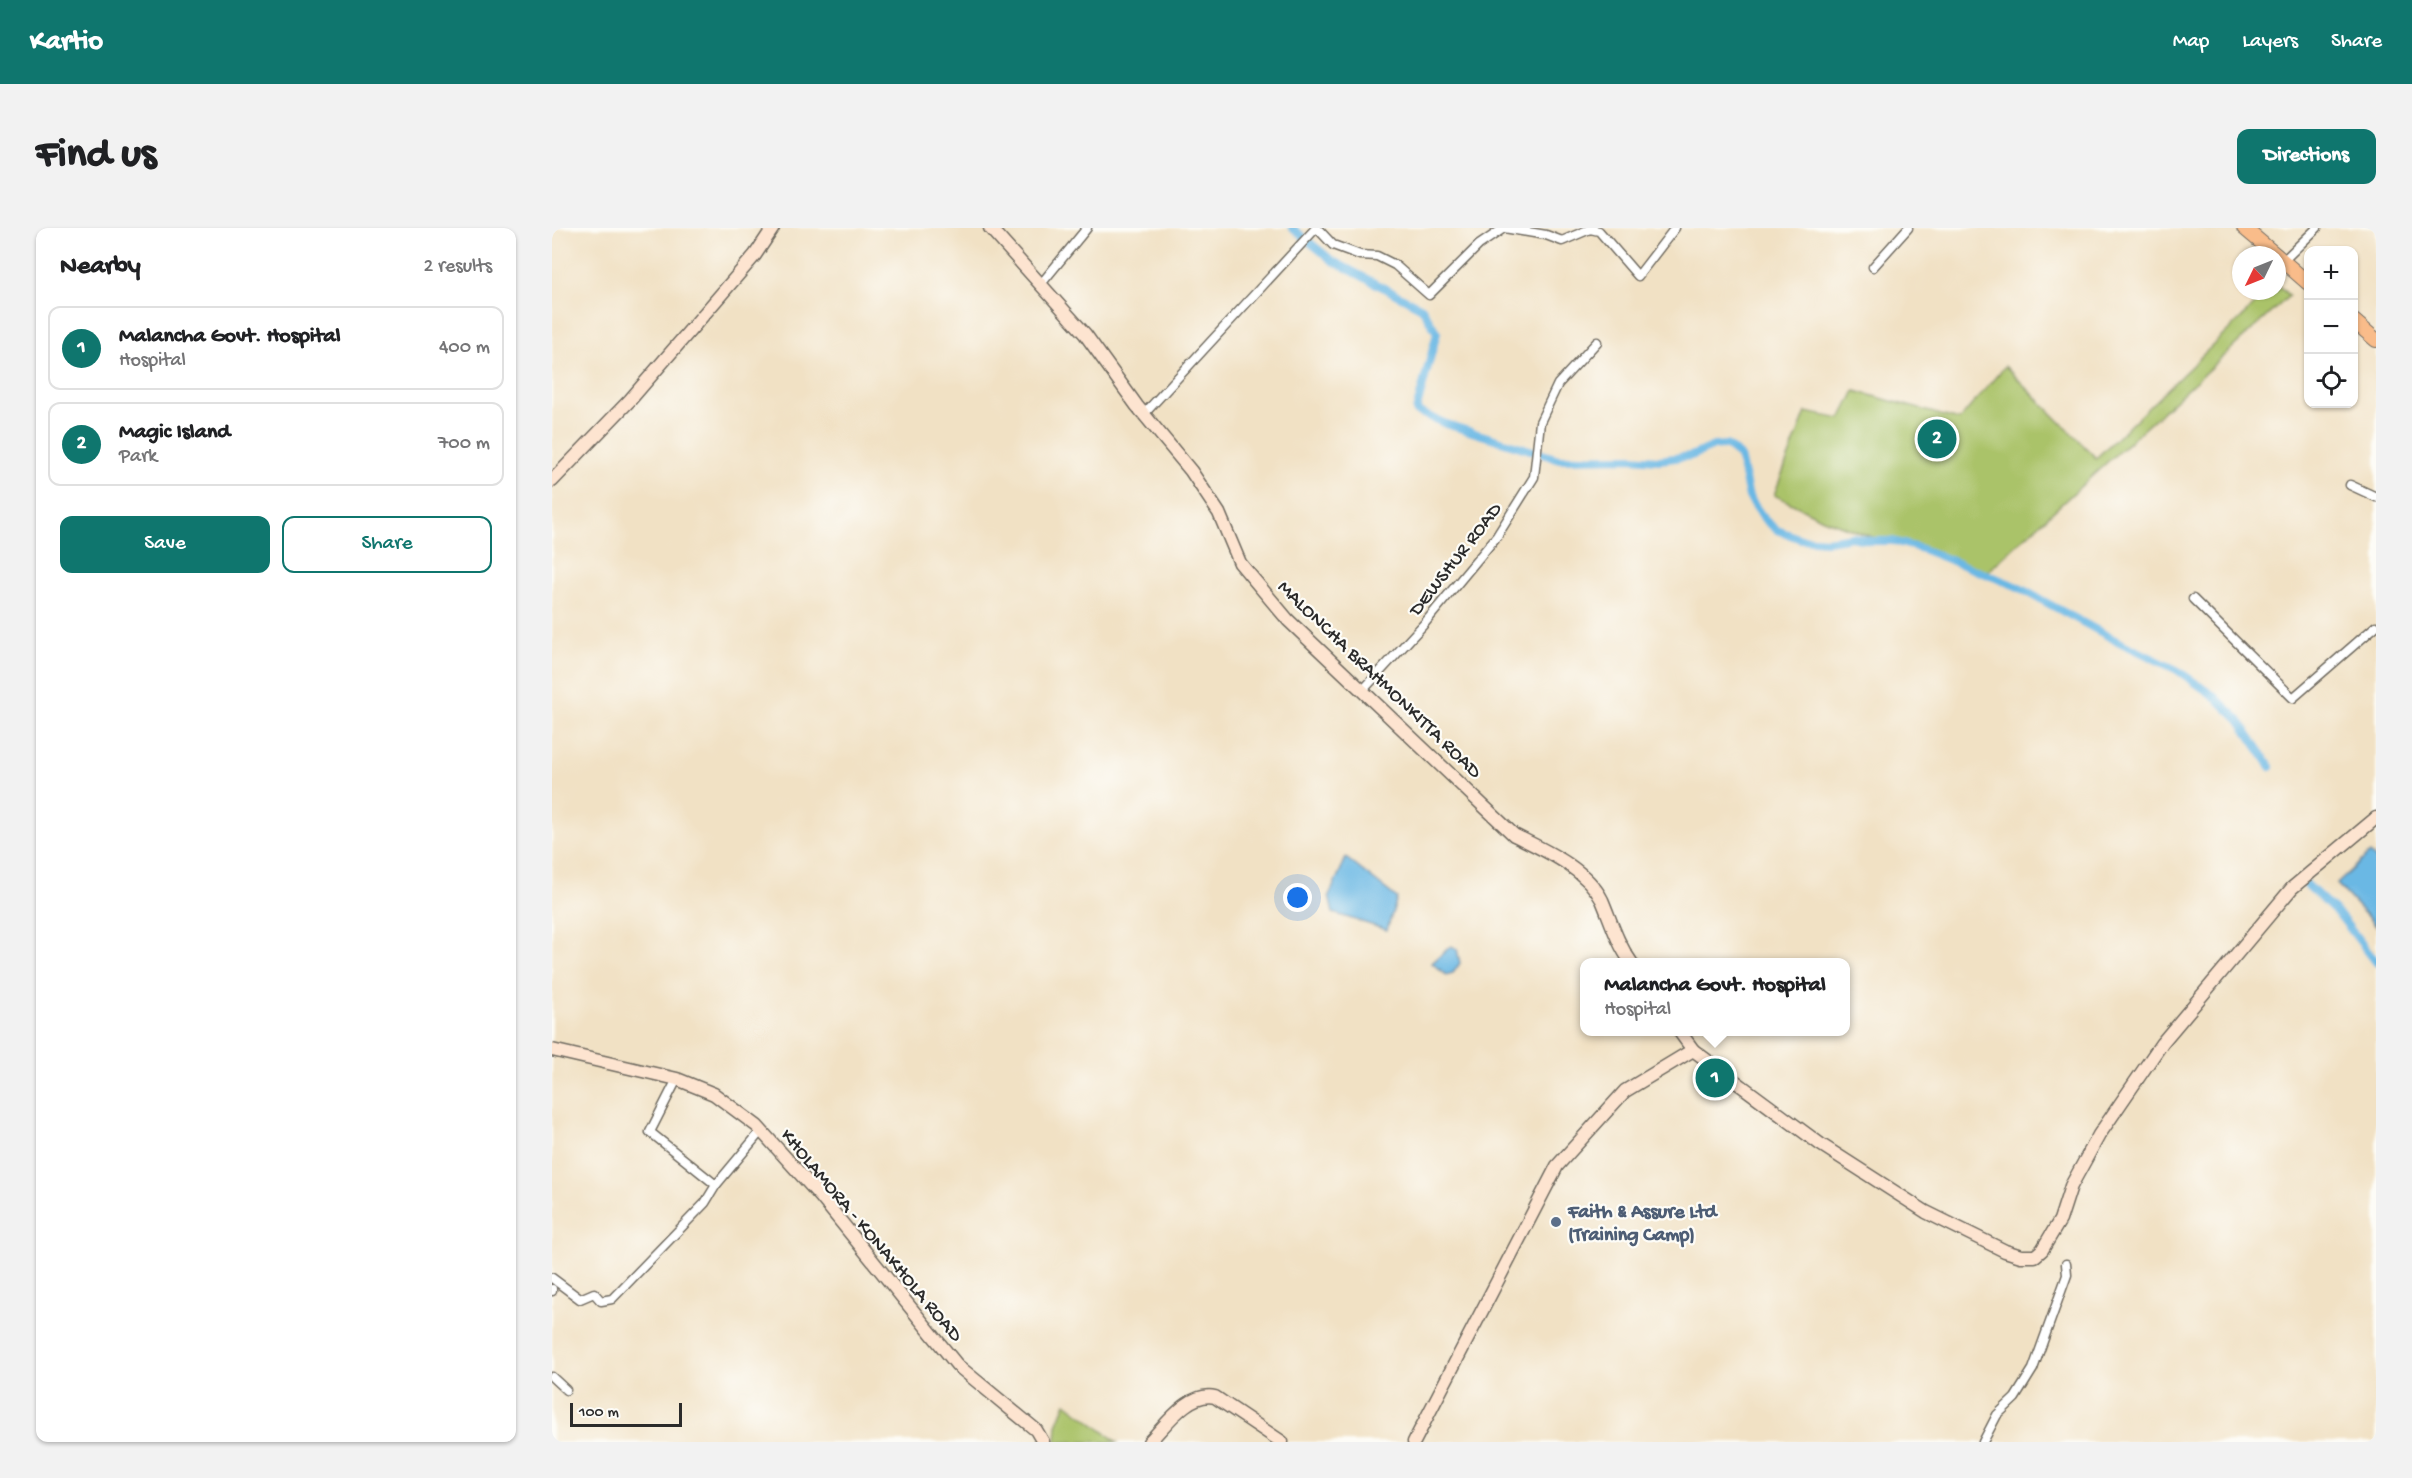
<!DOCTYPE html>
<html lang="en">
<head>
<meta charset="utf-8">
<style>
  :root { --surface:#fff; --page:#f2f2f2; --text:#202124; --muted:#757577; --line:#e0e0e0; --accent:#0f766e }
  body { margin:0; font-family:"Gochi Hand",sans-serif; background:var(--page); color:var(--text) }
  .controls { position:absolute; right:18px; top:18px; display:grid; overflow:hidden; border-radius:12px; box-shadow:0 2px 4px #0004 }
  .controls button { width:54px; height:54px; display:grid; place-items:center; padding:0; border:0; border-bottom:2px solid var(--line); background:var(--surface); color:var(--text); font:30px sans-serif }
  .compass { position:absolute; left:1680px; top:18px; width:54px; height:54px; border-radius:50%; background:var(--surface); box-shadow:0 2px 4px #0004; rotate:227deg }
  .scale { position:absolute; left:18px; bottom:15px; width:112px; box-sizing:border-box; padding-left:6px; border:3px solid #2b2b2b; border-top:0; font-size:16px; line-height:21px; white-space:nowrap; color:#2b2b2b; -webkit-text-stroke:4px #fdfcf7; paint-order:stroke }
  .you { position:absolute; left:746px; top:670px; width:21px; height:21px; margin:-15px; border:4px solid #fff; border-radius:50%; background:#1a73e8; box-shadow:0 0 0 9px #1a73e833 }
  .badge { display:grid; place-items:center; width:39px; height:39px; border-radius:50%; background:var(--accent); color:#fff; font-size:20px; font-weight:700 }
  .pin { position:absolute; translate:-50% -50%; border:3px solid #fff; box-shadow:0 2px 6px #0006 }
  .popup { position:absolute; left:1028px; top:730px; width:270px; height:78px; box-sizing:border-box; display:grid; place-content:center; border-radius:12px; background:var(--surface); filter:drop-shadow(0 2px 4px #0005); font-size:20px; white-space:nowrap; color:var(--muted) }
  .popup b { font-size:22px; color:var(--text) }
  .popup::after { content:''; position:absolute; left:50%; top:100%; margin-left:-12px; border:12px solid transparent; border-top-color:var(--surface) }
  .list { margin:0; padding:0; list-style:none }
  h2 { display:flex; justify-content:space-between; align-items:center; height:78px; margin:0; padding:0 24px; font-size:26px }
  h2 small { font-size:20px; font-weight:400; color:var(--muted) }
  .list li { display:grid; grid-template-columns:39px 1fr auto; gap:18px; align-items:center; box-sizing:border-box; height:84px; margin:0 12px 12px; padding:0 12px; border:2px solid var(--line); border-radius:12px }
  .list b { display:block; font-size:22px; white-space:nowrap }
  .list p { margin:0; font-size:20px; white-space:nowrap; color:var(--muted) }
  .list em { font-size:20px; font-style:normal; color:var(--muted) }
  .actions { display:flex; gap:12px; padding:18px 24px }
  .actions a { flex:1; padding:14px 0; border:2px solid var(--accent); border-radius:12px; text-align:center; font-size:21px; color:var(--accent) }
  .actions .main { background:var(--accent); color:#fff }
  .icon { flex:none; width:33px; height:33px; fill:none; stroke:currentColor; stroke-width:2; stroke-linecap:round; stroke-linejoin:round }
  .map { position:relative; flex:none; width:1824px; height:1214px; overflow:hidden; border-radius:12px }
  header { display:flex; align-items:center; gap:36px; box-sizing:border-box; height:84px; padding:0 30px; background:var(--accent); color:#fff }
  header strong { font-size:28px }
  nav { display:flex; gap:33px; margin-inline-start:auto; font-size:21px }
  .intro { display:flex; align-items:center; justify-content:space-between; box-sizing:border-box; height:144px; padding:0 36px }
  h1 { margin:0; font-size:42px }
  .button { padding:15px 27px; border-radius:12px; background:var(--accent); color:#fff; font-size:21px; font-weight:700 }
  main { display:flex; gap:36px; padding:0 36px }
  aside { flex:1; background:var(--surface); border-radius:12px; box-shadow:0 2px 4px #0004 }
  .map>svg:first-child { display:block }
  .green { fill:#aac369; stroke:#6a774a; stroke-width:1.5 }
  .water { fill:#6bb8e4; stroke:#4b7288; stroke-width:1.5 }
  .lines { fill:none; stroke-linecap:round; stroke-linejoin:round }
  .canal { stroke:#6bb8e4; stroke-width:8 }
  .street-casing { stroke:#706b61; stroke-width:11 }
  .secondary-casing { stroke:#706b61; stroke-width:15 }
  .primary-casing { stroke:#706b61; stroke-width:16 }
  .street { stroke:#fff; stroke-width:8 }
  .secondary { stroke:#fde4d0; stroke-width:12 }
  .primary { stroke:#f9bc8a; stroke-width:14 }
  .service-dot { fill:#5c6f8a; stroke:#fdfcf7; stroke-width:2 }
  .labels { text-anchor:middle; stroke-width:4.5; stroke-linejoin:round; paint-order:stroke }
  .street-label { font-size:20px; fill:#2b2b2b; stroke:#fdfcf7 }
  .service-label { font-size:20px; font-weight:bold; fill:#4e5e75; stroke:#fdfcf7; text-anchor:start }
</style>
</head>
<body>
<header>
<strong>Kartio</strong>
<nav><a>Map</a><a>Layers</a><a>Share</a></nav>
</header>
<div class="intro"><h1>Find us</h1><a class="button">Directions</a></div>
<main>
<aside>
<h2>Nearby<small>2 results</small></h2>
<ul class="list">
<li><span class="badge">1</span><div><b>Malancha Govt. Hospital</b><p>Hospital</p></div><em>400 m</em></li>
<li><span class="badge">2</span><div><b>Magic Island</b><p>Park</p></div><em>700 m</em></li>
</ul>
<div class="actions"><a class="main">Save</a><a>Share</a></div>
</aside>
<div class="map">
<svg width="1824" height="1214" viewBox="0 0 1824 1214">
  <rect width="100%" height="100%" fill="#fdfcf7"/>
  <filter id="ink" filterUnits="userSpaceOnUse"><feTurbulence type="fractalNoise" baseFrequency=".0167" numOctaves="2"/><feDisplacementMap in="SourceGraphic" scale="12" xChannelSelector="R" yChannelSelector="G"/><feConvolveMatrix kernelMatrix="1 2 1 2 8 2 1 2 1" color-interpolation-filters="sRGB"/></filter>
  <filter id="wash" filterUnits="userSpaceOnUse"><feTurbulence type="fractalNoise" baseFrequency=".008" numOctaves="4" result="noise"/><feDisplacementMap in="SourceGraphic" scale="24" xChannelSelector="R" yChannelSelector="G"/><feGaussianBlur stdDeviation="1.35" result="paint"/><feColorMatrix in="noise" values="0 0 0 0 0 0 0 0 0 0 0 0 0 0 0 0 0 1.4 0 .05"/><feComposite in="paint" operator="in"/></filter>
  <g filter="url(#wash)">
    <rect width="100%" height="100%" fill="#f1e1c4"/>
    <g class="green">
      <path d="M1725 56 1737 68 1435 344 1359 316 1320 309 1271 291 1222 267 1254 184 1289 191 1303 163 1407 192 1453 138 1544 230 1717 63H1725Z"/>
      <path d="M514 1175 565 1214H504L505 1197Z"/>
    </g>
    <g class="water">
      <path d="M1818 625 1824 631V698L1785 656Z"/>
      <path d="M794 630 845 670 835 702 781 685 777 668Z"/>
      <path d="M899 718 905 721 908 735 901 745 894 747 880 735Z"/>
    </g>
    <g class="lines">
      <g class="canal">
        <path d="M740 0 781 33 870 80 885 105 864 183 894 196 1007 231 1078 230 1107 232 1139 228 1162 218 1174 217 1188 228 1197 269 1213 292 1225 302 1249 311 1275 313 1300 309 1319 313H1341L1370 321 1464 358 1565 413 1625 442 1662 468 1687 492 1719 539"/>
        <path d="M1750 652 1789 689 1824 734"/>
      </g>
    </g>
  </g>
  <g filter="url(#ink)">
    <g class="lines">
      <g class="street-casing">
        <g id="street">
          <path d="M765 0 781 17 808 27 825 28 843 37 877 67 927 17 952 0 994 7 1010 13 1038 1 1047 3 1086 48 1123 0"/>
          <path d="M1731 33 1765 0"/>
          <path d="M1321 39 1356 0"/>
          <path d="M489 56 535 0"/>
          <path d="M592 186 764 0"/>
          <path d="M1798 257 1824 269"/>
          <path d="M1641 371 1741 470 1824 398"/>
          <path d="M811 462 872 396 945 308 982 249 988 194 1006 156 1045 114"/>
          <path d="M125 851 98 904 164 957 209 903"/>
          <path d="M0 1050 28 1071 42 1065 49 1073 60 1071 153 975 164 957"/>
          <path d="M0 1061V1063"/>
          <path d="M0 1149 14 1162"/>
          <path d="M1431 1214 1445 1187 1463 1170 1481 1141 1515 1047 1514 1036"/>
        </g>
      </g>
      <g class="secondary-casing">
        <g id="secondary">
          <path d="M438 0 533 106 585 178 639 243 667 285 688 335 736 392 962 607C992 622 1034 640 1050 672 1059 693 1065 715 1079 734"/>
          <path d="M0 253 78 172 203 27 221 0"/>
          <path d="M1128 804 1141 822"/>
          <path d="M0 822 125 851 162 866 205 898 269 969 405 1137 484 1202 491 1214"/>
          <path d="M597 1214C614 1197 637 1163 663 1169L730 1214"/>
          <path d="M862 1214 1005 938 1073 863 1141 822 1268 916 1374 984 1453 1023 1469 1028H1483L1490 1022 1508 992 1519 958 1547 907 1610 815 1740 660 1824 590"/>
        </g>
      </g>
      <g class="primary-casing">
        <g id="primary">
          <path d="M1692 0 1724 27"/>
          <path d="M1725 28 1756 55"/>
          <path d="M1802 93 1824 112"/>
        </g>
      </g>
      <use href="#street" class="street"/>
      <use href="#secondary" class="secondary"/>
      <use href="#primary" class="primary"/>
    </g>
  </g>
  <circle class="service-dot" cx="1004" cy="994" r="6"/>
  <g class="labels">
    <g class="street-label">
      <text transform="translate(902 330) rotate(-52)" y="7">DEWSHUR ROAD</text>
      <text transform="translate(829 450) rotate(44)" y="7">MALONCHA BRAHMONKITTA ROAD</text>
      <text transform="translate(321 1006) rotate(50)" y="7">KHOLAMORA - KONAKHOLA ROAD</text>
    </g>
    <g class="service-label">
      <text x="1016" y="989">Faith &amp; Assure Ltd<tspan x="1016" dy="23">(Training Camp)</tspan></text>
    </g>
  </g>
</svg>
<div class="controls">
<button>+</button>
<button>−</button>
<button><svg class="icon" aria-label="locate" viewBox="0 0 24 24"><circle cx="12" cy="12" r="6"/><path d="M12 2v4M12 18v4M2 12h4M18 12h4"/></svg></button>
</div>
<svg class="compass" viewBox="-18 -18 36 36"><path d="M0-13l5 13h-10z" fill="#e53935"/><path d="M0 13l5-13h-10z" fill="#757577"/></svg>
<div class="scale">100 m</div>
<div class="you"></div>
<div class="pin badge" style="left:1163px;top:850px">1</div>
<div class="popup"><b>Malancha Govt. Hospital</b>Hospital</div>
<div class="pin badge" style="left:1385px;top:211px">2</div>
</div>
</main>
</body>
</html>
